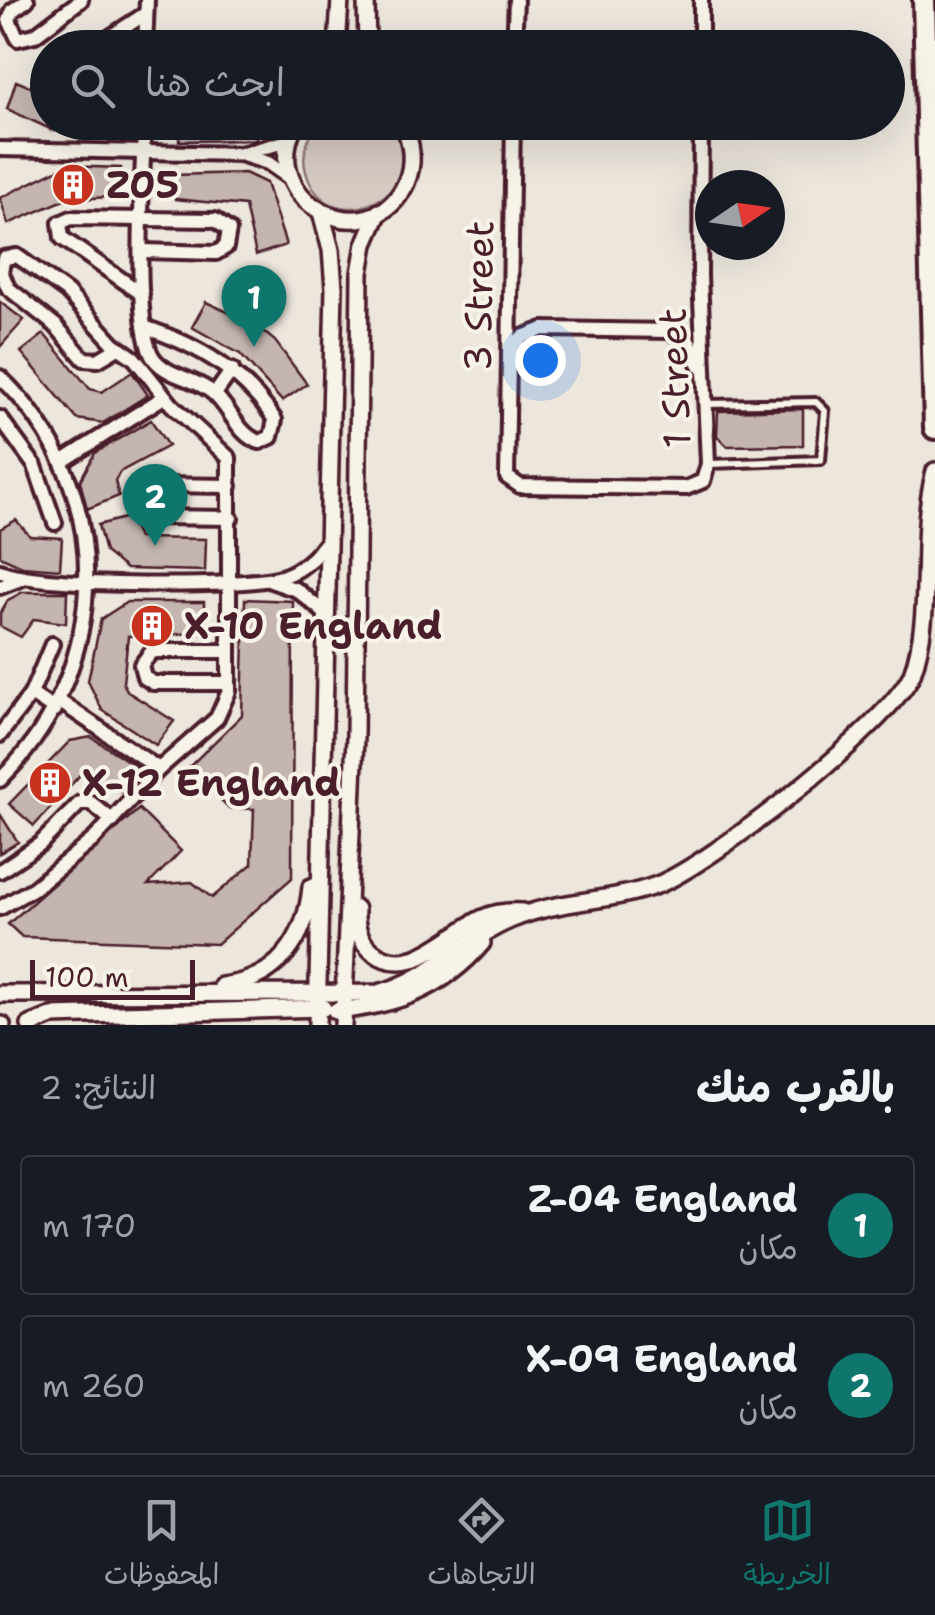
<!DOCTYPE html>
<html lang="ar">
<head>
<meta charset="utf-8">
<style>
  :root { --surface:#171b24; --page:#242831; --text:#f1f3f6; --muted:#9ea1a6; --line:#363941; --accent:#0f766e }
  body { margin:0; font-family:"Shantell Sans","Playpen Sans Arabic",sans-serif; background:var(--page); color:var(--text); direction:rtl }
  .compass { position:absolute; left:695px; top:170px; width:90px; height:90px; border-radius:50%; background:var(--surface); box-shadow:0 10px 40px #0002; rotate:77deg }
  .scale { position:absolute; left:30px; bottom:25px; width:165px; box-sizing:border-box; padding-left:10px; border:5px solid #4a1f2b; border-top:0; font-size:28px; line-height:35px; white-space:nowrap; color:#4a1f2b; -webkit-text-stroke:8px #f7f3e8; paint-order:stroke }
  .you { position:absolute; left:540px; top:360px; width:35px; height:35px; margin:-25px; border:8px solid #fff; border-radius:50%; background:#1a73e8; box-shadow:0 0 0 15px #1a73e833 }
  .badge { display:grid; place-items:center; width:65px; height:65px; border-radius:50%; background:var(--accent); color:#fff; font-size:32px; font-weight:700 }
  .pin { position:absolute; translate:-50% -82px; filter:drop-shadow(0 2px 5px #0008) }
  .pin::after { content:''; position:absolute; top:52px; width:35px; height:30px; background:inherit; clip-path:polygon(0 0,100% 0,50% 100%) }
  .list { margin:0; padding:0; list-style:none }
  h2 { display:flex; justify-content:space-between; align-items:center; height:130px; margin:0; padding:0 40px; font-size:42px }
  h2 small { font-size:32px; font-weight:400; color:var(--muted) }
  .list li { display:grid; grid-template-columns:65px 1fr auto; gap:30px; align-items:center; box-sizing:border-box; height:140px; margin:0 20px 20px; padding:0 20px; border:2px solid var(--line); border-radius:10px }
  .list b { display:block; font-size:38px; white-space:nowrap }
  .list p { margin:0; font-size:32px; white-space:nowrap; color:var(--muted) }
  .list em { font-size:32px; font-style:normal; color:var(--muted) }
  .icon { flex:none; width:55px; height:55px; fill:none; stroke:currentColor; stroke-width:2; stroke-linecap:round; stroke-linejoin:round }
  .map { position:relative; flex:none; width:935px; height:1025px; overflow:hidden; direction:ltr }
  .search { position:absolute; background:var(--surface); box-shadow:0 10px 40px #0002; left:30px; right:30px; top:30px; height:110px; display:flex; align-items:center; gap:25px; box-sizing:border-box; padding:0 35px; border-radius:55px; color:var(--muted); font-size:38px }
  .sheet { height:450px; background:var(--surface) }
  nav { display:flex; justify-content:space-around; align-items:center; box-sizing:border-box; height:140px; border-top:2px solid var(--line); background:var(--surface); font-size:28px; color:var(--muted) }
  nav a { display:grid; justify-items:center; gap:5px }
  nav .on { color:var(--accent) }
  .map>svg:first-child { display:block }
  .green { fill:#d5c9c2; stroke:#907476; stroke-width:2.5 }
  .building { fill:#c4b5b0; stroke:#4a1f2b; stroke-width:2.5 }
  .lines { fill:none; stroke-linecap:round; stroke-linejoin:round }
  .service-casing { stroke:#4a1f2b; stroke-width:14 }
  .minor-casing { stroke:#4a1f2b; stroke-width:20 }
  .tertiary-casing { stroke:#4a1f2b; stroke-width:22 }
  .primary-casing { stroke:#4a1f2b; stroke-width:28 }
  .service { stroke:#f7f3e8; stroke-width:6 }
  .minor { stroke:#f7f3e8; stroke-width:12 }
  .tertiary { stroke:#f7f3e8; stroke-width:15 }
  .primary { stroke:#f7f3e8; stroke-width:20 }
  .labels { text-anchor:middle; stroke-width:8; stroke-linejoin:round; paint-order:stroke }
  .poi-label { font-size:38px; font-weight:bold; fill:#4a1f2b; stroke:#f7f3e8; text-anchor:start }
  .street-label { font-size:38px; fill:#4a1f2b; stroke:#f7f3e8 }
</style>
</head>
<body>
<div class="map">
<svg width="935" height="1025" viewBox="0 0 935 1025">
  <rect width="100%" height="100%" fill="#ece6dd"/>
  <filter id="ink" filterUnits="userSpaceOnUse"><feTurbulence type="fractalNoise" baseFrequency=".01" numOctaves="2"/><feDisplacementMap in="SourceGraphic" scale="20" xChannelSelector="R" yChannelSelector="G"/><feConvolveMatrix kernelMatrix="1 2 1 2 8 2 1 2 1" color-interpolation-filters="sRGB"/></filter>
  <g filter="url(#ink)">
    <path class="green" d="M320 122 389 124C442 193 327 246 306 172 301 154 307 136 320 122Z"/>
    <g class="building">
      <path d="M16 81 48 94V128L7 109Z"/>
      <path d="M50 122H128V134L50 130Z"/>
      <path d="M180 122H274L254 140 179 141Z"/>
      <path d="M65 166 121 168 122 196 64 200 8 224 0 198Z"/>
      <path d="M245 173 266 183 286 245 256 255 245 206 175 199 172 175Z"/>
      <path d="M0 302 24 320 0 347Z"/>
      <path d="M206 302 254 324 275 341 307 384 282 401 240 354 192 327Z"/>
      <path d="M44 334 90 389 102 392 132 372 148 395 103 423 77 419 21 352Z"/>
      <path d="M803 409V445L727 446 717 436 718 411Z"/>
      <path d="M151 420 168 446 120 472 115 481 119 496 87 509 80 481 95 453Z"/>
      <path d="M128 517 138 538 206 539 205 571 126 569 105 552 98 525Z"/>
      <path d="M16 520 30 536 62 538 60 569 22 566 0 556V529Z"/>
      <path d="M23 592H67L66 623 34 619 21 637 0 626V613L8 600Z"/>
      <path d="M245 599 293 601 292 878 217 944 22 937 8 924 139 809 181 851 148 885 192 882 212 898 252 864 254 809 229 808 189 767 242 715Z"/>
      <path d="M127 602H204V633L128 636 123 683 128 692 174 721 156 745 102 710 88 681 101 619Z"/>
      <path d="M91 737 139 768 121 792 90 774 80 775 34 826 9 804 70 741Z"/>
      <path d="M0 814 18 842 0 853Z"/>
    </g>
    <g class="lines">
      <g class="service-casing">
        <path id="service" d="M706 404 816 402 825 411 821 460 709 464"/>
      </g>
      <g class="minor-casing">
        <g id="minor">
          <path d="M27 0 13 10 9 20 18 39 35 35 81 0"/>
          <path d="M701 0V48"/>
          <path d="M93 48 145 14"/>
          <path d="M145 48 147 0"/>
          <path d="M514 48 516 0"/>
          <path d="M513 122 507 477 520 486 686 488 703 481 708 464 700 276 701 122"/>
          <path d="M0 149 241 154 288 141"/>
          <path d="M243 155 268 163 291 179"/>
          <path d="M142 294 62 238 60 223 71 218 215 220 229 230 226 247 216 253 143 251"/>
          <path d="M144 327C198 345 243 371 275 420L271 437 260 442C238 436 230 407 213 393 196 378 168 377 154 359 131 330 144 166 144 122"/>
          <path d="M509 354 522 337 543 329 670 331 689 342 699 365"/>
          <path d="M0 377C117 487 113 669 0 780"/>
          <path d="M215 394 232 370"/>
          <path d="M0 418 35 466 55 523"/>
          <path d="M63 461 164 397"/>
          <path d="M230 486 159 485 147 492 144 500 156 517 231 518"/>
          <path d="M0 571C34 587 249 589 284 576 302 570 315 557 326 543"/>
          <path d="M271 581 297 590 326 614"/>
          <path d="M0 587 21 579"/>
          <path d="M229 683H153L144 677 141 665 152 651H229"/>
          <path d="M31 694 55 710"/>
          <path d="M59 701 159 769"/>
          <path d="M0 735 31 694 52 644"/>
          <path d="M0 871 40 844 80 803H91L113 821"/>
          <path d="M0 908 34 888 94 839 159 769 217 718 229 691V458L172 405 134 358 114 344 67 292 17 256 4 258 1 271 8 288 56 326 84 359 98 360 118 348"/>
        </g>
      </g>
      <g class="tertiary-casing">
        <g id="tertiary">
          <path d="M366 0 367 48"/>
          <path d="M337 48 340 0"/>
          <path d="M296 122C253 202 371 260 406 183 415 162 412 142 402 122"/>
          <path d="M356 909C355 925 359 940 372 951 410 982 450 933 483 918 496 912 508 911 522 912"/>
          <path d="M222 986C278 980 306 939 311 887"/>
          <path d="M0 994 378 993C429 981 463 940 510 920 558 899 609 903 657 885 710 865 890 724 912 674 935 610 917 538 935 471"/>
          <path d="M336 1011C395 1005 442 990 482 943"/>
          <path d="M0 1025H2"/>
          <path d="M30 1025 52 1016 323 1008"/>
          <path d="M317 1025 334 288 331 250 321 212"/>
          <path d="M343 1025 355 737 360 273 365 244 379 212"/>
        </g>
      </g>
      <g class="primary-casing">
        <path id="primary" d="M924 0 935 428"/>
      </g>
      <use href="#service" class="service"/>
      <use href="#minor" class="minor"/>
      <use href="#tertiary" class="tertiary"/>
      <use href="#primary" class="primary"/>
    </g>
  </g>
  <defs>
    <g id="building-disc" transform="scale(2.25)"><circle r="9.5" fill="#c8321e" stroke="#f7f3e8"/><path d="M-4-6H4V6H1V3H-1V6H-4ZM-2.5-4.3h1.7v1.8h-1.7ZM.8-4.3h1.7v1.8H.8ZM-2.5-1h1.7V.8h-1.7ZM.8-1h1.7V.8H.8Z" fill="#fff"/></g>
  </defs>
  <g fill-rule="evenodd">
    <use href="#building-disc" x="73" y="185"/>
    <use href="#building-disc" x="152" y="626"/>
    <use href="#building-disc" x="50" y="783"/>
  </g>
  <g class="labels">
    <g class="poi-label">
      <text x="106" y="198">Z05</text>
      <text x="184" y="639">X-10 England</text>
      <text x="82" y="796">X-12 England</text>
    </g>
    <g class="street-label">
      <text transform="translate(479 296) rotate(-89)" y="13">3 Street</text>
      <text transform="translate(675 378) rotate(-92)" y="13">1 Street</text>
    </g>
  </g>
</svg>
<svg class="compass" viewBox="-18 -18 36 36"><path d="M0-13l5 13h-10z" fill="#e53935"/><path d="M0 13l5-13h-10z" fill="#9ea1a6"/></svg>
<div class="scale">100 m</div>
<div class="you"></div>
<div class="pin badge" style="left:254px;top:347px">1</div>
<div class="pin badge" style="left:155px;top:546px">2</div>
<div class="search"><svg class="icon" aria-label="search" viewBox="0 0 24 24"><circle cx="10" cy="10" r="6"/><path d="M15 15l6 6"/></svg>ابحث هنا</div>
</div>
<section class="sheet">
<h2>بالقرب منك<small>النتائج: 2</small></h2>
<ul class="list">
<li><span class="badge">1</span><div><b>Z-04 England</b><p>مكان</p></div><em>170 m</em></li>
<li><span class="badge">2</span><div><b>X-09 England</b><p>مكان</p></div><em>260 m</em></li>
</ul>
</section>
<nav>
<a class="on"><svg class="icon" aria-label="map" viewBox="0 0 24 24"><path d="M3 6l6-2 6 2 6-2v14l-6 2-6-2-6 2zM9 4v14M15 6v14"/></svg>الخريطة</a>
<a><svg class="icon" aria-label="directions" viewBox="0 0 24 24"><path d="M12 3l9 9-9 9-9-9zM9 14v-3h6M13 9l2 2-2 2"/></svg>الاتجاهات</a>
<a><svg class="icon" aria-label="saved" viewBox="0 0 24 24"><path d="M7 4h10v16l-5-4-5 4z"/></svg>المحفوظات</a>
</nav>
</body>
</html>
